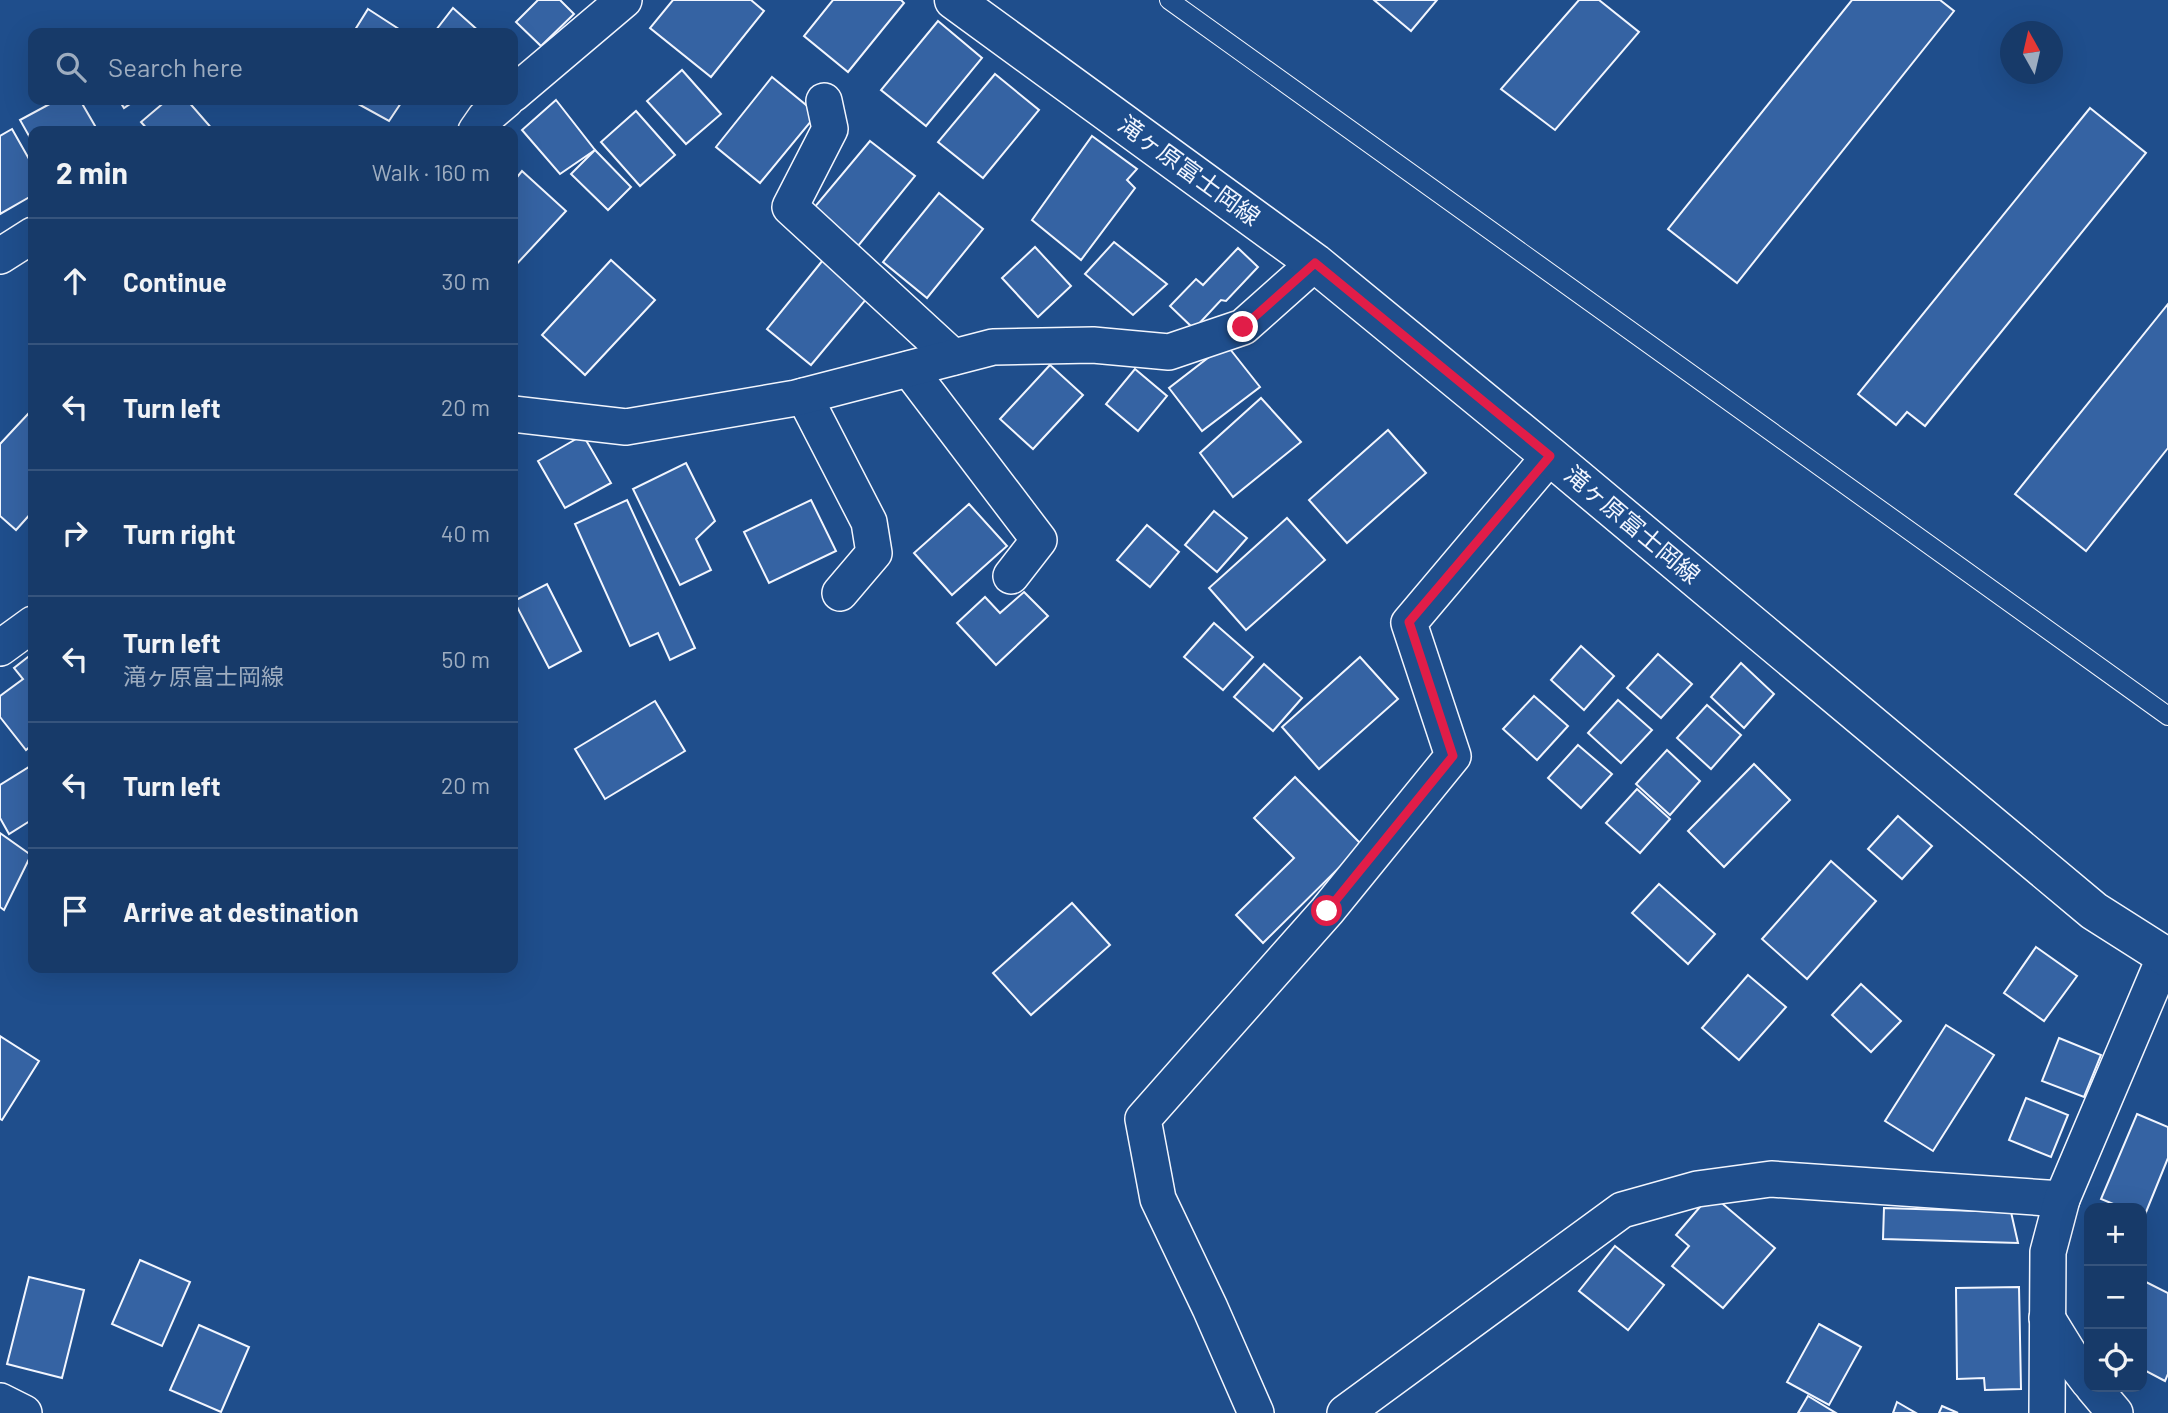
<!DOCTYPE html>
<html lang="en">
<head>
<meta charset="utf-8">
<style>
  :root { --surface:#173a69; --page:#244571; --text:#f1f3f6; --muted:#9eadc0; --line:#36547d }
  body { margin:0; font-family:Barlow,"Noto Sans JP",sans-serif; background:var(--page); color:var(--text) }
  .controls { position:absolute; right:21px; bottom:21px; display:grid; overflow:hidden; border-radius:14px; box-shadow:0 7px 28px #0002 }
  .controls button { width:63px; height:63px; display:grid; place-items:center; padding:0; border:0; border-bottom:2px solid var(--line); background:var(--surface); color:var(--text); font:35px sans-serif }
  .compass { position:absolute; left:2000px; top:21px; width:63px; height:63px; border-radius:50%; background:var(--surface); box-shadow:0 7px 28px #0002; rotate:352deg }
  .stop { position:absolute; width:21px; height:21px; margin:-16px; border:5px solid #e11d48; border-radius:50%; background:#fff }
  .stop.end { background:#e11d48; border-color:#fff; box-shadow:0 2px 7px #0008 }
  .list { margin:0; padding:0; list-style:none }
  h2 { display:flex; justify-content:space-between; align-items:center; height:91px; margin:0; padding:0 28px; font-size:30px }
  h2 small { font-size:23px; font-weight:400; color:var(--muted) }
  .list li { display:grid; grid-template-columns:46px 1fr auto; gap:21px; align-items:center; box-sizing:border-box; height:126px; padding:0 28px; border-top:2px solid var(--line) }
  .list b { display:block; font-size:26px; white-space:nowrap }
  .list p { margin:0; font-size:23px; white-space:nowrap; color:var(--muted) }
  .list em { font-size:23px; font-style:normal; color:var(--muted) }
  .icon { flex:none; width:38px; height:38px; fill:none; stroke:currentColor; stroke-width:2; stroke-linecap:round; stroke-linejoin:round }
  .map { position:relative; flex:none; width:2168px; height:1413px; overflow:hidden }
  .search { position:absolute; background:var(--surface); box-shadow:0 7px 28px #0002; left:28px; top:28px; width:490px; height:77px; display:flex; align-items:center; gap:18px; box-sizing:border-box; padding:0 24px; border-radius:14px; color:var(--muted); font-size:26px }
  .panel { position:absolute; background:var(--surface); box-shadow:0 7px 28px #0002; left:28px; top:126px; width:490px; height:847px; border-radius:14px }
  .map>svg:first-child { display:block }
  .building { fill:#3563a3; stroke:#f2f6ff; stroke-width:2 }
  .lines { fill:none; stroke-linecap:round; stroke-linejoin:round }
  .lane-casing { stroke:#f2f6ff; stroke-width:20 }
  .street-casing { stroke:#f2f6ff; stroke-width:38 }
  .secondary-casing { stroke:#f2f6ff; stroke-width:41 }
  .lane { stroke:#1f4e8c; stroke-width:18 }
  .street { stroke:#1f4e8c; stroke-width:35 }
  .secondary { stroke:#1f4e8c; stroke-width:38 }
  .route { stroke:#e11d48; stroke-width:9 }
  .labels { text-anchor:middle; stroke-width:5; stroke-linejoin:round; paint-order:stroke }
  .street-label { font-size:24px; fill:#f2f6ff; stroke:#1f4e8c }
</style>
</head>
<body>
<div class="map">
<svg width="2168" height="1413" viewBox="0 0 2168 1413">
  <rect width="100%" height="100%" fill="#1f4e8c"/>
  <g class="building">
    <path d="M538 0H560L574 14 541 46 516 22Z"/>
    <path d="M673 0H751L764 11 711 77 650 28Z"/>
    <path d="M833 0H901L904 3 848 72 804 36Z"/>
    <path d="M1374 0H1437L1411 31Z"/>
    <path d="M1579 0H1599L1639 32 1555 130 1501 89Z"/>
    <path d="M1852 0H1940L1954 11 1737 283 1668 229Z"/>
    <path d="M453 8 481 33H438L436 30Z"/>
    <path d="M368 9 405 33H353Z"/>
    <path d="M938 21 982 58 926 126 881 90Z"/>
    <path d="M682 70 721 114 686 144 647 101Z"/>
    <path d="M995 74 1039 110 983 178 938 142Z"/>
    <path d="M772 77 817 114 760 183 716 147Z"/>
    <path d="M57 100H80L98 131H33V143L20 120Z"/>
    <path d="M119 100H136L124 108Z"/>
    <path d="M167 100H187L214 131H149L141 122Z"/>
    <path d="M351 100H403L389 121Z"/>
    <path d="M556 100 595 150 560 174 522 130Z"/>
    <path d="M2090 108 2146 153 1925 426 1907 412 1896 425 1858 394Z"/>
    <path d="M636 111 675 155 640 186 601 142Z"/>
    <path d="M12 129 33 166V195L0 214V136Z"/>
    <path d="M1092 136 1137 169 1127 180 1135 188 1081 260 1032 220Z"/>
    <path d="M870 141 915 176 858 246 813 209Z"/>
    <path d="M595 150 631 187 608 210 571 174Z"/>
    <path d="M522 171 566 211 513 268V182Z"/>
    <path d="M939 193 983 229 927 298 883 262Z"/>
    <path d="M1114 242 1167 284 1133 315 1085 274Z"/>
    <path d="M1035 247 1071 286 1038 317 1002 278Z"/>
    <path d="M1238 248 1258 267 1226 301 1221 300 1194 329 1170 306 1196 279 1203 285Z"/>
    <path d="M611 260 655 300 585 375 542 335Z"/>
    <path d="M823 260 868 297 811 365 767 329Z"/>
    <path d="M2168 304V448L2086 551 2015 494Z"/>
    <path d="M1226 344 1260 387 1202 431 1169 388Z"/>
    <path d="M1050 365 1083 395 1033 449 1000 419Z"/>
    <path d="M1135 369 1167 396 1138 431 1106 404Z"/>
    <path d="M1261 398 1301 442 1233 497 1200 453Z"/>
    <path d="M28 414 33 419V511L16 530 0 516V444Z"/>
    <path d="M1388 430 1426 473 1347 543 1309 500Z"/>
    <path d="M583 435 611 483 565 508 538 461Z"/>
    <path d="M686 463 715 521 696 539 711 570 680 585 633 489Z"/>
    <path d="M627 500 695 648 670 660 658 633 630 646 575 524Z"/>
    <path d="M811 500 836 551 769 583 744 532Z"/>
    <path d="M969 504 1007 546 952 595 914 553Z"/>
    <path d="M1214 511 1247 538 1217 572 1185 545Z"/>
    <path d="M1287 518 1325 560 1246 630 1209 588Z"/>
    <path d="M1147 525 1179 552 1150 587 1117 560Z"/>
    <path d="M547 584 581 651 549 668 514 601Z"/>
    <path d="M1024 592 1048 616 996 665 957 623 985 597 1000 613Z"/>
    <path d="M1214 623 1253 657 1223 690 1184 657Z"/>
    <path d="M1581 646 1614 676 1584 710 1551 680Z"/>
    <path d="M33 653V744L26 750 0 717V696L23 679 14 668Z"/>
    <path d="M1658 654 1692 684 1661 718 1627 688Z"/>
    <path d="M1360 657 1398 699 1319 769 1282 727Z"/>
    <path d="M1741 663 1774 694 1744 728 1711 697Z"/>
    <path d="M1264 664 1302 698 1273 731 1234 697Z"/>
    <path d="M1534 696 1568 726 1537 760 1503 729Z"/>
    <path d="M1618 700 1652 730 1621 763 1588 733Z"/>
    <path d="M655 701 685 751 605 799 575 749Z"/>
    <path d="M1707 705 1741 735 1711 769 1677 738Z"/>
    <path d="M1578 745 1612 774 1581 808 1548 778Z"/>
    <path d="M1667 750 1700 781 1670 815 1636 784Z"/>
    <path d="M1754 764 1790 800 1724 867 1688 831Z"/>
    <path d="M29 767 33 774V819L9 834 0 818V785Z"/>
    <path d="M1295 777 1362 845 1263 943 1236 915 1294 858 1254 818Z"/>
    <path d="M1637 789 1670 819 1640 853 1606 823Z"/>
    <path d="M1898 816 1932 846 1902 879 1868 849Z"/>
    <path d="M0 833 31 855 4 910 0 907Z"/>
    <path d="M1831 861 1876 901 1807 979 1762 939Z"/>
    <path d="M1659 884 1715 934 1688 964 1632 913Z"/>
    <path d="M1072 903 1110 945 1031 1015 993 973Z"/>
    <path d="M2036 947 2077 976 2044 1021 2004 993Z"/>
    <path d="M1748 975 1786 1007 1739 1060 1702 1028Z"/>
    <path d="M1861 984 1901 1021 1871 1052 1832 1015Z"/>
    <path d="M1946 1025 1994 1055 1933 1151 1885 1121Z"/>
    <path d="M0 1036 39 1061 2 1120 0 1119Z"/>
    <path d="M2059 1038 2101 1055 2084 1097 2042 1081Z"/>
    <path d="M2026 1098 2068 1115 2051 1157 2009 1140Z"/>
    <path d="M2137 1114 2168 1127V1158L2144 1217 2142 1216V1208H2123L2101 1199Z"/>
    <path d="M1711 1194 1775 1248 1723 1308 1672 1266 1689 1246 1676 1235Z"/>
    <path d="M1884 1208 2011 1212 2018 1243 1883 1239Z"/>
    <path d="M1615 1246 1664 1285 1628 1330 1579 1291Z"/>
    <path d="M140 1260 190 1282 162 1346 112 1324Z"/>
    <path d="M29 1277 84 1290 62 1378 7 1364Z"/>
    <path d="M2142 1280 2168 1293V1374L2165 1381 2142 1369Z"/>
    <path d="M2019 1287 2021 1389 1985 1390 1984 1378 1957 1379 1956 1288Z"/>
    <path d="M1819 1324 1861 1347 1829 1405 1787 1382Z"/>
    <path d="M199 1325 249 1347 221 1412 170 1390Z"/>
    <path d="M1808 1396 1836 1413H1798Z"/>
    <path d="M1897 1402 1916 1413H1893Z"/>
    <path d="M1942 1406 1958 1413H1939Z"/>
  </g>
  <g class="lines">
    <g class="lane-casing">
      <path id="lane" d="M1169 0 2168 716"/>
    </g>
    <g class="street-casing">
      <g id="street">
        <path d="M513 94 624 0"/>
        <path d="M824 101 830 129 790 207 953 357"/>
        <path d="M476 131 485 118 506 100"/>
        <path d="M0 256 33 235"/>
        <path d="M909 369 1039 540 1011 576"/>
        <path d="M804 396 869 522 874 553 840 593"/>
        <path d="M513 414 626 427 796 398 993 347 1093 345 1169 352 1243 327 1315 263"/>
        <path d="M0 648 33 624"/>
        <path d="M2047 1318 2076 1365 2089 1382"/>
        <path d="M2093 1387 2115 1413"/>
        <path d="M0 1401 24 1413"/>
        <path d="M1256 1413 1210 1308 1158 1199 1143 1119 1327 911 1453 756 1409 623 1550 456"/>
        <path d="M1345 1413 1622 1210 1697 1189 1771 1179 2062 1199"/>
        <path d="M2047 1413 2048 1252 2062 1199 2165 956"/>
      </g>
    </g>
    <g class="secondary-casing">
      <path id="secondary" d="M954 0 1315 263 1550 456 2094 911 2168 958"/>
    </g>
    <use href="#lane" class="lane"/>
    <use href="#street" class="street"/>
    <use href="#secondary" class="secondary"/>
  </g>
  <g class="lines">
    <path class="route" d="M1243 327 1315 263 1550 456 1409 622 1453 756 1327 911"/>
  </g>
  <g class="labels">
    <g class="street-label">
      <text transform="translate(1189 171) rotate(36)" y="8">滝ヶ原富士岡線</text>
      <text transform="translate(1632 525) rotate(40)" y="8">滝ヶ原富士岡線</text>
    </g>
  </g>
</svg>
<div class="controls">
<button>+</button>
<button>−</button>
<button><svg class="icon" aria-label="locate" viewBox="0 0 24 24"><circle cx="12" cy="12" r="6"/><path d="M12 2v4M12 18v4M2 12h4M18 12h4"/></svg></button>
</div>
<svg class="compass" viewBox="-18 -18 36 36"><path d="M0-13l5 13h-10z" fill="#e53935"/><path d="M0 13l5-13h-10z" fill="#9eadc0"/></svg>
<div class="stop" style="left:1327px;top:911px"></div>
<div class="stop end" style="left:1243px;top:327px"></div>
<div class="search"><svg class="icon" aria-label="search" viewBox="0 0 24 24"><circle cx="10" cy="10" r="6"/><path d="M15 15l6 6"/></svg>Search here</div>
<section class="panel">
<h2>2 min<small>Walk · 160 m</small></h2>
<ul class="list">
<li><svg class="icon" aria-label="ahead" viewBox="0 0 24 24"><path d="M12 20V5M6 11l6-6 6 6"/></svg><div><b>Continue</b></div><em>30 m</em></li>
<li><svg class="icon" aria-label="left" viewBox="0 0 24 24"><path d="M17 20v-9H6M10 6l-5 5 5 5"/></svg><div><b>Turn left</b></div><em>20 m</em></li>
<li><svg class="icon" aria-label="right" viewBox="0 0 24 24"><path d="M7 20v-9h11M14 6l5 5-5 5"/></svg><div><b>Turn right</b></div><em>40 m</em></li>
<li><svg class="icon" aria-label="left" viewBox="0 0 24 24"><path d="M17 20v-9H6M10 6l-5 5 5 5"/></svg><div><b>Turn left</b><p>滝ヶ原富士岡線</p></div><em>50 m</em></li>
<li><svg class="icon" aria-label="left" viewBox="0 0 24 24"><path d="M17 20v-9H6M10 6l-5 5 5 5"/></svg><div><b>Turn left</b></div><em>20 m</em></li>
<li><svg class="icon" aria-label="arrive" viewBox="0 0 24 24"><path d="M6 21V4h12l-3 4 3 4H6"/></svg><div><b>Arrive at destination</b></div></li>
</ul>
</section>
</div>
</body>
</html>
